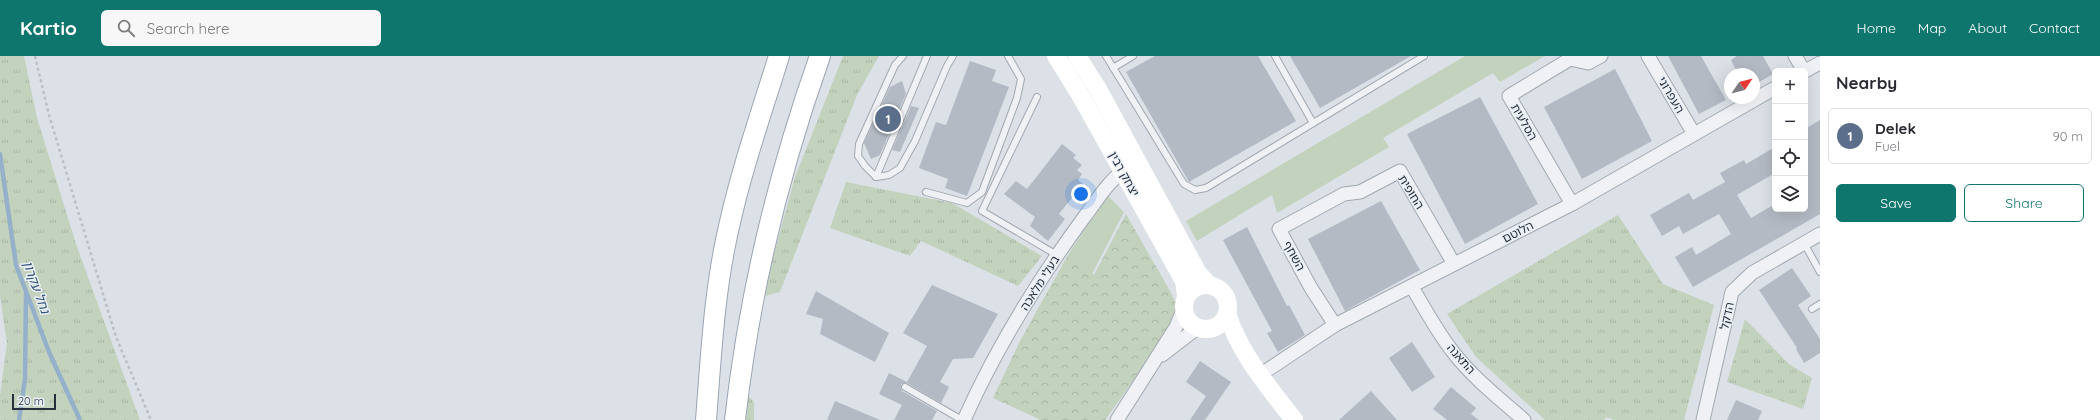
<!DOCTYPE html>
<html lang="en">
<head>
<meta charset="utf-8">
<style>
  :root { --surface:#fff; --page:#f7f7f7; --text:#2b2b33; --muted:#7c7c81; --line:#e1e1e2; --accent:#0f766e }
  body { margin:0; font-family:Quicksand,"Noto Sans Hebrew",sans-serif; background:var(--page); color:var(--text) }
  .controls { position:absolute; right:12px; top:12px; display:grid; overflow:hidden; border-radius:6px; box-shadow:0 4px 16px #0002 }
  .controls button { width:36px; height:36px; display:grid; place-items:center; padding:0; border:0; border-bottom:1px solid var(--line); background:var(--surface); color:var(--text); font:20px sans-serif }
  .compass { position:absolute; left:1724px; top:12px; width:36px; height:36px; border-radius:50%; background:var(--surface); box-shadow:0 4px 16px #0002; rotate:55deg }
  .scale { position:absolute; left:12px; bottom:10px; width:44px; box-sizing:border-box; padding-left:4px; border:2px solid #252f3e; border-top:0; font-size:11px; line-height:14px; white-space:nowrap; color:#252f3e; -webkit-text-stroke:3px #ebf0f5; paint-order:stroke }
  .you { position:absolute; left:1081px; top:138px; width:14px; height:14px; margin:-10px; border:3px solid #fff; border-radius:50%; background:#1a73e8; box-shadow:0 0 0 6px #1a73e833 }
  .badge { display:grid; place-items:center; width:26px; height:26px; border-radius:50%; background:var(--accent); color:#fff; font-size:13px; font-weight:700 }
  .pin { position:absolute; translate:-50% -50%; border:2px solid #fff; box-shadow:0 1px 4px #0006 }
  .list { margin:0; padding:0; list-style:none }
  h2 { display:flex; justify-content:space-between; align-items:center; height:52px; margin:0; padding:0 16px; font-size:17px }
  h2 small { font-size:13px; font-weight:400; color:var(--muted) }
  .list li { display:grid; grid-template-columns:26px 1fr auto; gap:12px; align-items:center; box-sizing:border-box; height:56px; margin:0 8px 8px; padding:0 8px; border:1px solid var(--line); border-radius:6px }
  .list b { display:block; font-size:15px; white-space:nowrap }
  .list p { margin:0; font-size:13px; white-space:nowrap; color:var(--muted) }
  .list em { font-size:13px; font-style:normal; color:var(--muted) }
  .actions { display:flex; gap:8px; padding:12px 16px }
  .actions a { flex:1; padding:9px 0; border:1px solid var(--accent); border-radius:6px; text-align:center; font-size:14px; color:var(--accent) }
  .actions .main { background:var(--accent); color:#fff }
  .icon { flex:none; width:22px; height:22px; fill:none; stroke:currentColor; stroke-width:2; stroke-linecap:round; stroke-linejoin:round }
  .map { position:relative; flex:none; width:1820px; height:364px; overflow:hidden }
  header { display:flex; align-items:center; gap:24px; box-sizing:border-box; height:56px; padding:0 20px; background:var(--accent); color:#fff }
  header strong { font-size:19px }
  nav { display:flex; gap:22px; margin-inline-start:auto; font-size:14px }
  .search { width:280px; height:36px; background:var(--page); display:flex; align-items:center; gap:10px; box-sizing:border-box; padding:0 14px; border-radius:6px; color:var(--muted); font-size:15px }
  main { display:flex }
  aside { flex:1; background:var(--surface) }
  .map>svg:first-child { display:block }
  .grass { fill:url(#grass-tufts) }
  .forest { fill:url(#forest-crowns) }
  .green { fill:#c3d2bd }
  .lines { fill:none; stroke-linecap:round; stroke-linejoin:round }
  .stream { stroke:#94b0ca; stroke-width:4.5 }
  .building { fill:#b3bac4 }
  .lane-casing { stroke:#a1a8b1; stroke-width:8 }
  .street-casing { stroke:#a1a8b1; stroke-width:15 }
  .primary-casing { stroke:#9ba5b4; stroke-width:22 }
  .path { stroke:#babfc5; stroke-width:2.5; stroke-dasharray:3 3; stroke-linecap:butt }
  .lane { stroke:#eff1f5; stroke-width:6 }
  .street { stroke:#eff1f5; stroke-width:13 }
  .secondary { stroke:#fff; stroke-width:18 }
  .primary { stroke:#fff; stroke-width:20 }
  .labels { text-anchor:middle; stroke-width:3; stroke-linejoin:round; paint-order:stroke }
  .street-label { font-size:12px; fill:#252f3e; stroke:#ebf0f5 }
  .water-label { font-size:13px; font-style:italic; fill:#2d4f74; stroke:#ebf0f5 }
</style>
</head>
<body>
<header>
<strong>Kartio</strong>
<div class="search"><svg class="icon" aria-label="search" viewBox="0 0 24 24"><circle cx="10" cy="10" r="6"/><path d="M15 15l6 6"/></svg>Search here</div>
<nav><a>Home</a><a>Map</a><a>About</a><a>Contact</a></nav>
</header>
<main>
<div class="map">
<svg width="1820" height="364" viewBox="0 0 1820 364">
  <defs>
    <pattern id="grass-tufts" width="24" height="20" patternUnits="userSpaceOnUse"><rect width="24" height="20" fill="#c3d2bd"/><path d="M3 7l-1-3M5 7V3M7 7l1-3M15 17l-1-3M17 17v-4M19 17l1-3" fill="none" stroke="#a7b5a4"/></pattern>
    <pattern id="forest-crowns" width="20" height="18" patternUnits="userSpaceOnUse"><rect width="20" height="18" fill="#c3d2bd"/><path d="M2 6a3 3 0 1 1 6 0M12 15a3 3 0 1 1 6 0" fill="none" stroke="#a7b5a4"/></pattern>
  </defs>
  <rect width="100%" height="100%" fill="#dce1e7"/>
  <g class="grass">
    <path d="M0 0H24L37 62 76 188 140 364H0V339L7 287 0 240Z"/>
    <path d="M843 0H879L857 39 780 236 761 241 770 213 795 121Z"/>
    <path d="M846 126 952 147 1042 200 1018 230 921 185 910 200 830 172Z"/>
    <path d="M1618 159 1663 228 1714 249 1684 364H1615L1606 361 1604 364H1545L1476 301 1447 258Z"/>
    <path d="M1745 263 1789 308 1812 322 1803 353 1727 326Z"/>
    <path d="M743 334 754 346V364H740Z"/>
  </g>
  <path class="forest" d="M1126 158 1170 235 1176 247 1177 263 1105 364H1041L993 342 1020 285 1068 199 1094 219Z"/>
  <g class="green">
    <path d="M1465 0H1545L1500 26 1493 17 1383 82 1389 91 1277 157 1272 139 1197 185 1186 165Z"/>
    <path d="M1107 139 1124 156 1092 218 1068 199Z"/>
  </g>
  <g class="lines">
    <g class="stream">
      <path d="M0 98 16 209 49 296 80 364"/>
      <path d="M19 364 25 323 26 238"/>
    </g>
  </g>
  <g class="building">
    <path d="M1155 0H1258L1296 65 1189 126 1126 16Z"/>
    <path d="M1290 0H1411L1320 52Z"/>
    <path d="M1668 0H1701L1726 44 1699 58Z"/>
    <path d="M1737 0H1763L1773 18 1754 29V18H1738L1731 4Z"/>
    <path d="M970 5 996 14 992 25 1009 31 967 140 945 132 948 123 919 112 936 66 946 69Z"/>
    <path d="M1615 13 1652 85 1582 123 1544 51Z"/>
    <path d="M902 25 906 38 880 99 871 103 864 87 890 31Z"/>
    <path d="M1480 41 1538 148 1465 188 1407 78Z"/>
    <path d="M911 50 919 52 900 96 892 94Z"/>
    <path d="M1820 64V158L1693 231 1675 201 1692 191 1696 199 1731 178 1719 158 1683 178 1679 170 1662 180 1650 159 1689 137 1693 144 1725 126 1720 117 1744 104 1746 108 1775 91V117L1737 139 1751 162 1775 148V153H1805V73Z"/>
    <path d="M1062 88 1076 99 1073 102 1082 109 1077 114 1082 118 1078 124 1083 128 1059 158 1065 163 1048 185 1030 170 1035 161 1004 138 1016 125 1027 133Z"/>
    <path d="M1381 145 1420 214 1345 255 1308 183Z"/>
    <path d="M1247 171 1287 250 1289 249 1305 279 1278 296 1267 277 1272 275 1223 184Z"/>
    <path d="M1792 212 1811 240 1798 249 1820 283V297L1804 307 1796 293 1797 292 1759 234Z"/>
    <path d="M932 229 998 258 973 302 953 303 940 326 949 331 941 347 907 327 901 328 902 335 937 355 932 364H894L902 349 879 338 889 317 907 326 927 290 903 277Z"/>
    <path d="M816 235 889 277 875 306 820 278 823 263 806 258Z"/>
    <path d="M1412 286 1435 321 1412 336 1389 302Z"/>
    <path d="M1200 305 1231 326 1205 364H1190L1206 340 1186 326Z"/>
    <path d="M1451 331 1476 352 1471 358 1479 364H1447L1433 353Z"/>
    <path d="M1371 335 1397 364H1339Z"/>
    <path d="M1736 344 1762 355 1758 364H1727Z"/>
    <path d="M835 345 880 364H827Z"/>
  </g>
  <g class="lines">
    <g class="lane-casing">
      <g id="lane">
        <path d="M903 0 895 9 859 88 858 100 865 110 876 121 889 119 900 112 915 85 947 10 953 0"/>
        <path d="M1106 0 1184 128 1195 134 1206 132 1424 0"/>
        <path d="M1275 0 1313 67"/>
        <path d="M1113 12 1133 0"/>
        <path d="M1037 41 982 155 1057 199"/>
        <path d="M876 121 927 0"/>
        <path d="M926 136 967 147 982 136 1017 42 1021 23 1008 0"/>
        <path d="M1804 187 1820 216"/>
        <path d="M1812 253 1820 248"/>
        <path d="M905 331 962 364"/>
      </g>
    </g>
    <g class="street-casing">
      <g id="street">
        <path d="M1648 0 1694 78"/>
        <path d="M1795 0 1804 15"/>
        <path d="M1805 15 1820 7"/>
        <path d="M1572 148 1509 40 1570 3 1588 7 1601 0"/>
        <path d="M1412 231C1425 253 1437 276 1453 296 1473 322 1500 343 1524 364"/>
        <path d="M1335 269 1311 232 1279 173 1344 138 1360 136 1400 115 1454 208"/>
        <path d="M1162 299 1197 272"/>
        <path d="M1260 319 1335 269 1572 148 1775 32"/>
        <path d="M964 364C996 292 1038 224 1085 160 1098 143 1110 122 1129 111"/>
        <path d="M1117 364 1176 271 1183 254"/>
        <path d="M1703 364 1732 236 1752 217 1820 178"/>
      </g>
    </g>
    <g class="primary-casing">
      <g id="primary">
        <path d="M706 364C711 301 714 237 728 175 741 115 761 58 779 0"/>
        <path d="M735 364C749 240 778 118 820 0"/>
      </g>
    </g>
    <path class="path" d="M35 0 49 59 116 281 151 364"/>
    <use href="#lane" class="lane"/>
    <use href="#street" class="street"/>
    <g class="secondary">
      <path d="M1056 0 1082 42 1184 225 1186 239"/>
      <path d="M1077 0 1098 33 1198 217 1209 229"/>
      <circle cx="1206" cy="251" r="22"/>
      <path d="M1227 257C1239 297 1269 331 1294 364"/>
    </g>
    <use href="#primary" class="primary"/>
  </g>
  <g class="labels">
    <g class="street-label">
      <text transform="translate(1671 39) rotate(60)" y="4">העפרוני</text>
      <text transform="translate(1524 66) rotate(60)" y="4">הסלעית</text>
      <text transform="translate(1124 118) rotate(61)" y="4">יצחק רבין</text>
      <text transform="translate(1411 136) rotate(58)" y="4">החופית</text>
      <text transform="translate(1518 176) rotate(-27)" y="4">הלוטם</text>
      <text transform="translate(1294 200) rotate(61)" y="4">השחף</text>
      <text transform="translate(1040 227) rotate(-58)" y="4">בעלי מלאכה</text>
      <text transform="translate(1727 260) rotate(-78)" y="4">הדקל</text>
      <text transform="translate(1461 303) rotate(49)" y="4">התאנה</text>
    </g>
    <g class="water-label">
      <text transform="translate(37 231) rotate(70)" y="5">נחל עקרון</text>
    </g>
  </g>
</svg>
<div class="controls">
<button>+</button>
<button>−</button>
<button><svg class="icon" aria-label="locate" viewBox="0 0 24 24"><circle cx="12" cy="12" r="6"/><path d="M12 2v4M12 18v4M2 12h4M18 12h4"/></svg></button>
<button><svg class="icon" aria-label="layers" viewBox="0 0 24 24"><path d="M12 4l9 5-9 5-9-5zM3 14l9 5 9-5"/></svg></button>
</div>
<svg class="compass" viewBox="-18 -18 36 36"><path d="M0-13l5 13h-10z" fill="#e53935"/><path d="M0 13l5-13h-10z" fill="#7c7c81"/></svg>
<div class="scale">20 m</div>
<div class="you"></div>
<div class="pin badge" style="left:888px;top:63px;background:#5c6f8a">1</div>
</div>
<aside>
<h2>Nearby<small></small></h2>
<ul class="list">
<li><span class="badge" style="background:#5c6f8a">1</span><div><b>Delek</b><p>Fuel</p></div><em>90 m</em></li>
</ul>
<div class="actions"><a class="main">Save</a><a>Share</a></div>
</aside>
</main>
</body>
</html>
